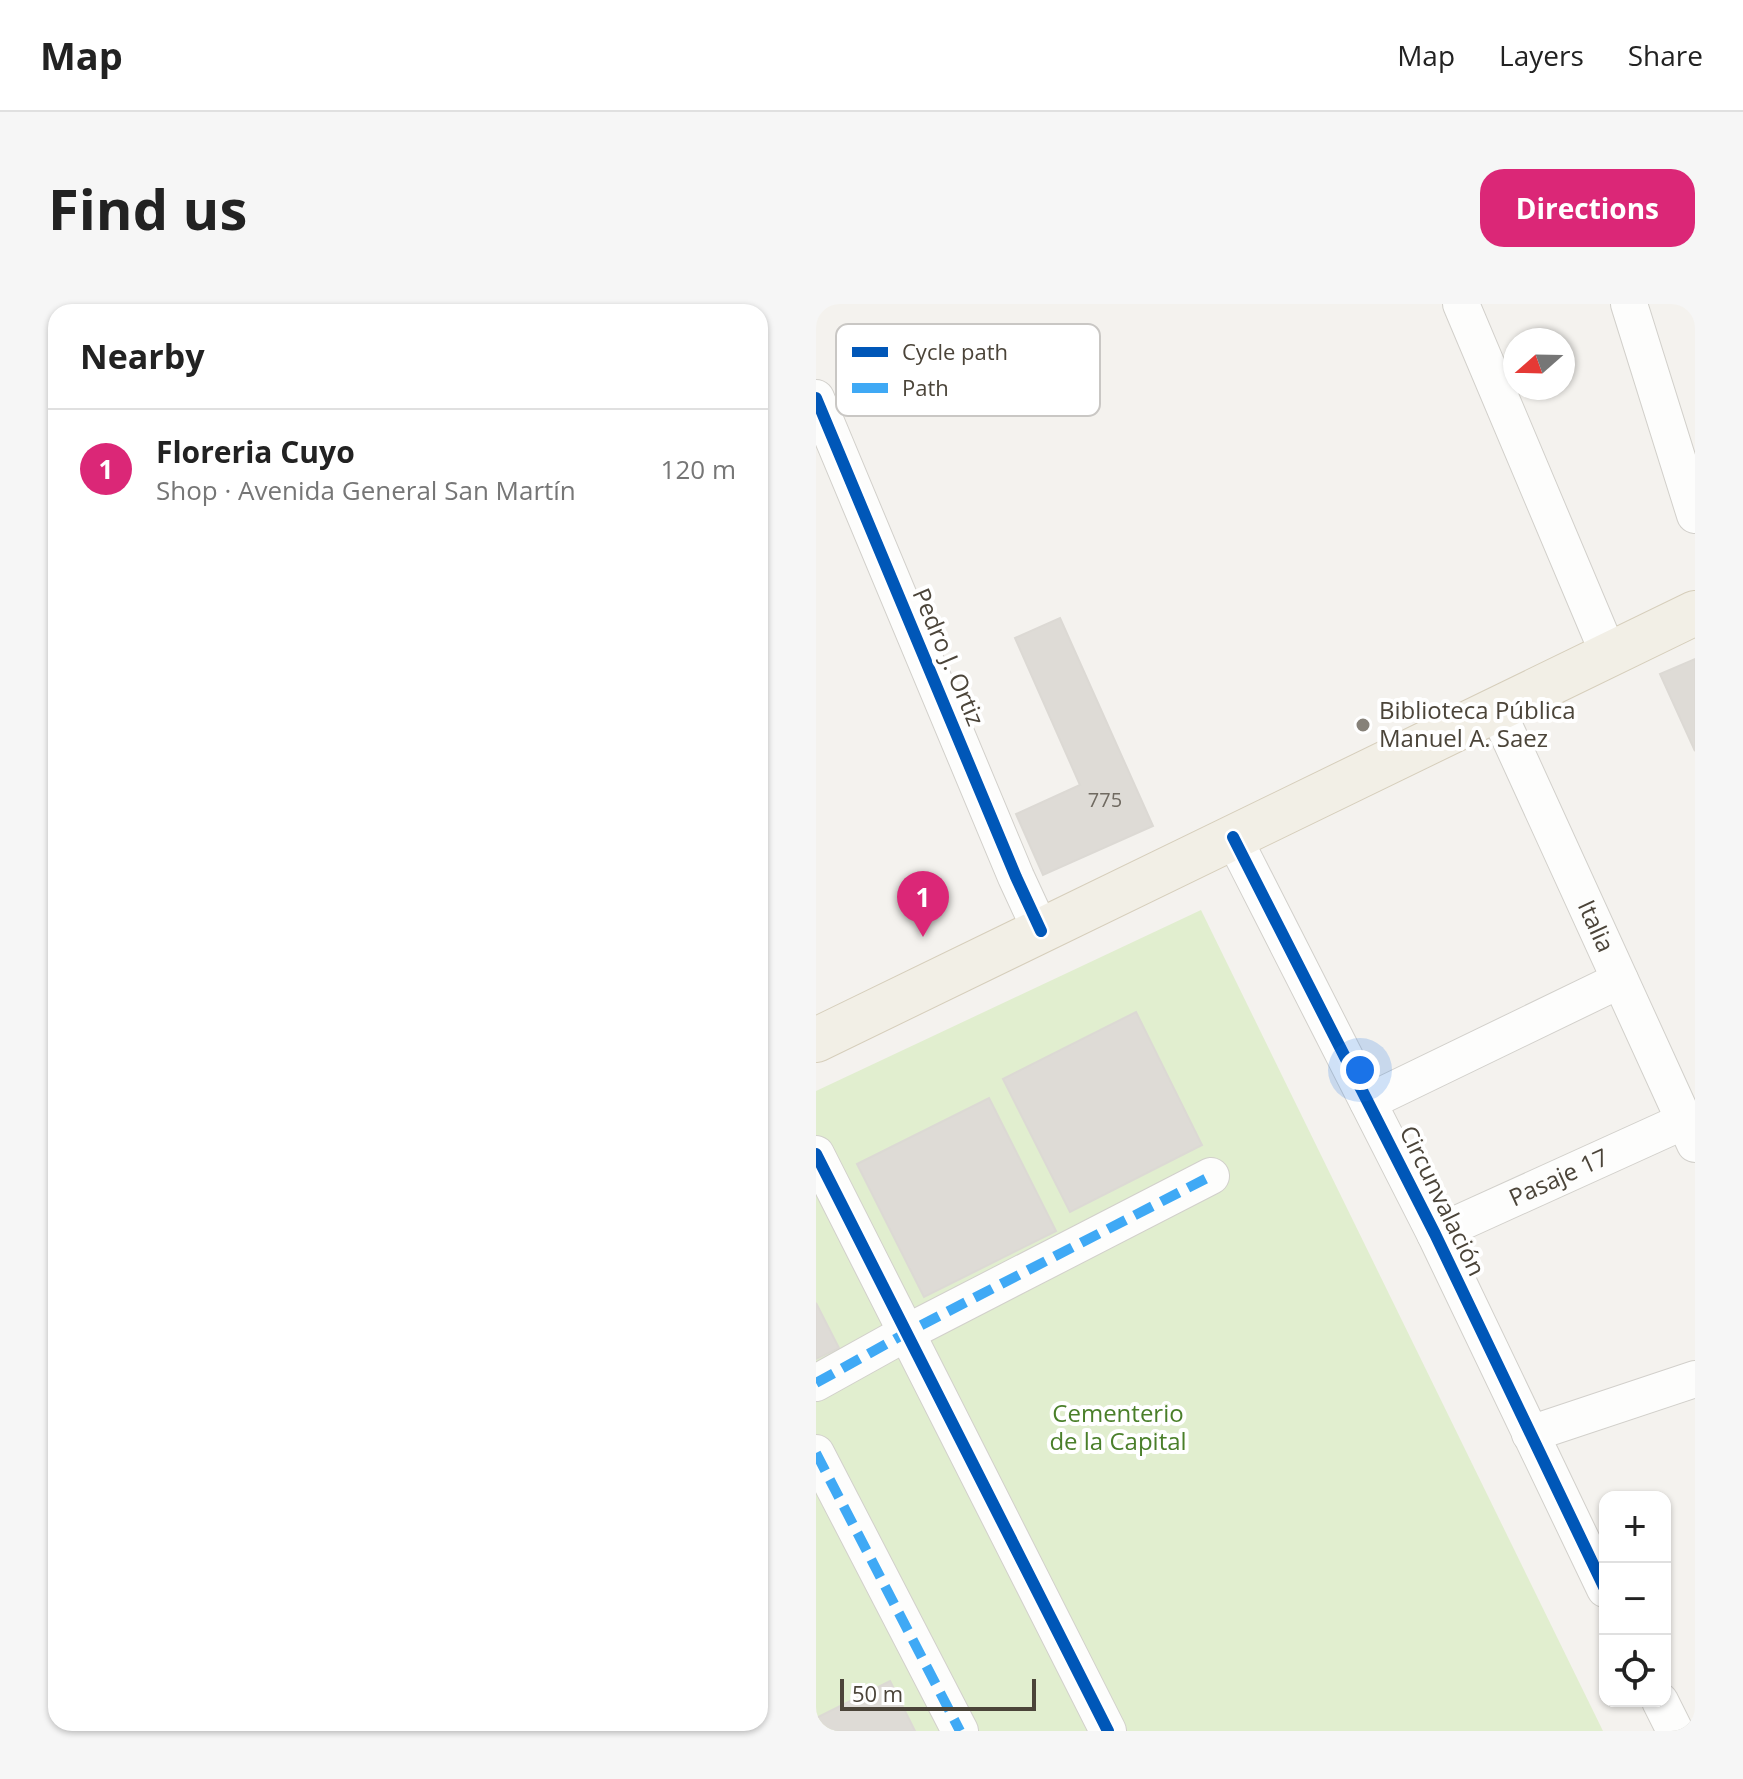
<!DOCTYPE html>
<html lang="en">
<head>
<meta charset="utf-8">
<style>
  :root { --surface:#fff; --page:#f6f6f6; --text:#222; --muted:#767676; --line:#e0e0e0; --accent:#db2777 }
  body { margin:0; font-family:"Open Sans",sans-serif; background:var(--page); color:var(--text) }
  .controls { position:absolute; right:24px; bottom:24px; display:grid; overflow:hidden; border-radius:16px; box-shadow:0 2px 6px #0004 }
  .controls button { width:72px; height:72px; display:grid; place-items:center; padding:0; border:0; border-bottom:2px solid var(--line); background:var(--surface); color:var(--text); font:40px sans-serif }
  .compass { position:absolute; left:687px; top:24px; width:72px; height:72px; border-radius:50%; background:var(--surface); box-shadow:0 2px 6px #0004; rotate:250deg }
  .scale { position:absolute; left:24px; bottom:20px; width:196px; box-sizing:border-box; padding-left:8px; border:4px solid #4b4439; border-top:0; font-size:22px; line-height:28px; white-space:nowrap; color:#4b4439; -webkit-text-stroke:6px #fff; paint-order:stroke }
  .you { position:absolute; left:544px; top:766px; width:28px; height:28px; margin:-20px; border:6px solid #fff; border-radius:50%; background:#1a73e8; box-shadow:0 0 0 12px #1a73e833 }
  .badge { display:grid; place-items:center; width:52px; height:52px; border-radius:50%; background:var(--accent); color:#fff; font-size:26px; font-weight:700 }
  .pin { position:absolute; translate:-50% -66px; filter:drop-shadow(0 2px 4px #0008) }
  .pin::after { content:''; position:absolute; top:42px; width:28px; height:24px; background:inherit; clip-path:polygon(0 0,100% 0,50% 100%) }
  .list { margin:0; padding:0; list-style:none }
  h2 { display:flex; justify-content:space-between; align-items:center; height:104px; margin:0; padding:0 32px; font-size:34px }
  h2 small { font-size:26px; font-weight:400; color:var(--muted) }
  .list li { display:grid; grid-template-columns:52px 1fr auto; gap:24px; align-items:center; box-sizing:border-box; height:120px; padding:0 32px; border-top:2px solid var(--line) }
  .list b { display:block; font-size:30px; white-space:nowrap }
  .list p { margin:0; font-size:26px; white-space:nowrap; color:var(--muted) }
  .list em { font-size:26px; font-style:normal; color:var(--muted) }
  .icon { flex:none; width:44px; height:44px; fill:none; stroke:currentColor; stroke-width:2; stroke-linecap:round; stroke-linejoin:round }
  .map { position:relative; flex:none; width:879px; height:1427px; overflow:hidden; border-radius:24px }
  header { display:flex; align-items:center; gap:48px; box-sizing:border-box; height:112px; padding:0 40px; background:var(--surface); border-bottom:2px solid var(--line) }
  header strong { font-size:38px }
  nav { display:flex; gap:44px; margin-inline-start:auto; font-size:28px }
  .intro { display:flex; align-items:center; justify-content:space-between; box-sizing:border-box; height:192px; padding:0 48px }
  h1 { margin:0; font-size:56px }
  .button { padding:20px 36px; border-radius:24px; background:var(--accent); color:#fff; font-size:28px; font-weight:700 }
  main { display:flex; gap:48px; padding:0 48px }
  aside { flex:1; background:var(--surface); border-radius:24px; box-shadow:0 2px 6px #0004 }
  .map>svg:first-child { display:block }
  .green { fill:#e1eecf }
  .building { fill:#dedbd6; stroke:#dcd9d4; stroke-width:2 }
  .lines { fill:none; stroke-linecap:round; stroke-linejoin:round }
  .minor-casing { stroke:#d2d0cb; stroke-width:38 }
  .major-casing { stroke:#d6cebb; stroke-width:46 }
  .minor { stroke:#fdfdfc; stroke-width:36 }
  .major { stroke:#f2efe6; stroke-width:44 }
  .quiet { stroke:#3fa9f5; stroke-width:10; stroke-dasharray:20 10; stroke-linecap:butt }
  .cycleway-casing { stroke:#fff; stroke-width:17 }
  .cycleway { stroke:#0057b8; stroke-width:12 }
  .poi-dot { fill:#868178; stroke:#fff; stroke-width:3 }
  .labels { text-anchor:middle; stroke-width:8; stroke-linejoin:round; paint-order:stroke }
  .number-label { font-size:20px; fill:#706a61 }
  .street-label { font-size:24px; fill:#4b4439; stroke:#fff }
  .poi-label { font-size:24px; fill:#4b4439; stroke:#fff; text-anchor:start }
  .park-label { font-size:24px; fill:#4a7f2a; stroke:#fff }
  .key { fill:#fff; stroke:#c9c7c4; stroke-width:2 }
  .key-label { font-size:22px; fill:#4b4439 }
</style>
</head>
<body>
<header>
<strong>Map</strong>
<nav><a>Map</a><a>Layers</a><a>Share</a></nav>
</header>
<div class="intro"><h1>Find us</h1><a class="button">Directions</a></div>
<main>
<aside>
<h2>Nearby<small></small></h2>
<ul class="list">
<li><span class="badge">1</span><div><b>Floreria Cuyo</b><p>Shop · Avenida General San Martín</p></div><em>120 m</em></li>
</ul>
</aside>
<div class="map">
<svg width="879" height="1427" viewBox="0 0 879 1427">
  <rect width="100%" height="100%" fill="#f4f2ee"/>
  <path class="green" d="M385 606 787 1427H0V787Z"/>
  <g class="building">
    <path d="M244 314 337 522 227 571 200 510 264 481 199 334Z"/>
    <path d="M879 355V447L844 370Z"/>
    <path d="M320 708 386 841 254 908 187 775Z"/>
    <path d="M173 794 240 927 108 993 41 860Z"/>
    <path d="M0 999 23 1044 0 1055Z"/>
    <path d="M74 1377 99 1427H0V1414Z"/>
  </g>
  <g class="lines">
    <g class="minor-casing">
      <g id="minor">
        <path d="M645 0 793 351"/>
        <path d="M813 0 879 211"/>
        <path d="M0 94 200 573 225 627"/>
        <path id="s1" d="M680 404 879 840"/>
        <path d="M417 533 619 930 789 1285"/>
        <path d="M552 798 804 676"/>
        <path d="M0 850 292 1427"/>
        <path id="s2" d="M619 930 868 817"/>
        <path d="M0 1079 90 1029 395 872"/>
        <path d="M714 1130 879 1075"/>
        <path d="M0 1149 144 1427"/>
        <path d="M844 1397 859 1427"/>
      </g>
    </g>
    <g class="major-casing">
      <path id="major" d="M0 736 879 309"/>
    </g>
    <use href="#minor" class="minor"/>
    <use href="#major" class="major"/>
    <g class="quiet">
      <path d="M0 1079 90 1029 395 872"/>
      <path d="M0 1149 144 1427"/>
    </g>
    <g class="cycleway-casing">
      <g id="cycleway">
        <path d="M0 94 200 573 225 627"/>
        <path d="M417 533 619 930 789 1285"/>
        <path d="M0 850 292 1427"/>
      </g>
    </g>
    <use href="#cycleway" class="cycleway"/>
  </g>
  <circle class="poi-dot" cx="547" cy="421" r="8"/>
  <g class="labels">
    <g class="number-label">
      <text x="289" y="503">775</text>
    </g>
    <g class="street-label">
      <text transform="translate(132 353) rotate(67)" y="8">Pedro J. Ortiz</text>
      <text dy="8" stroke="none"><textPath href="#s1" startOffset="240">Italia</textPath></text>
      <text dy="8" stroke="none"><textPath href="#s2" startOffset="136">Pasaje 17</textPath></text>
      <text transform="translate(626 897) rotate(64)" y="8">Circunvalación</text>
    </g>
    <g class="poi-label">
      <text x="563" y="415">Biblioteca Pública<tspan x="563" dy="28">Manuel A. Saez</tspan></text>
    </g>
    <g class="park-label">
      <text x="302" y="1118">Cementerio<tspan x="302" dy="28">de la Capital</tspan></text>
    </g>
  </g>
  <rect x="20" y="20" width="264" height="92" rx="12" class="key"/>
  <rect x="36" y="43" width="36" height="10" fill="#0057b8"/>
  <rect x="36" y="79" width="36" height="10" fill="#3fa9f5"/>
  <g class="key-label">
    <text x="86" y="56">Cycle path</text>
    <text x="86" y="92">Path</text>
  </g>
</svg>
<div class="controls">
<button>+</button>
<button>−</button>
<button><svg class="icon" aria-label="locate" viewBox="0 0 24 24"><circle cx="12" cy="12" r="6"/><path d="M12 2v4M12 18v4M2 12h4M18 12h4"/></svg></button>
</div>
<svg class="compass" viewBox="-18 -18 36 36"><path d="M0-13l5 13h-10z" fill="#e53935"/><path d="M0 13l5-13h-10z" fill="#767676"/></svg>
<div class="scale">50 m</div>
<div class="you"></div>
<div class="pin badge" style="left:107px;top:633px">1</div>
</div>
</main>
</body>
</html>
